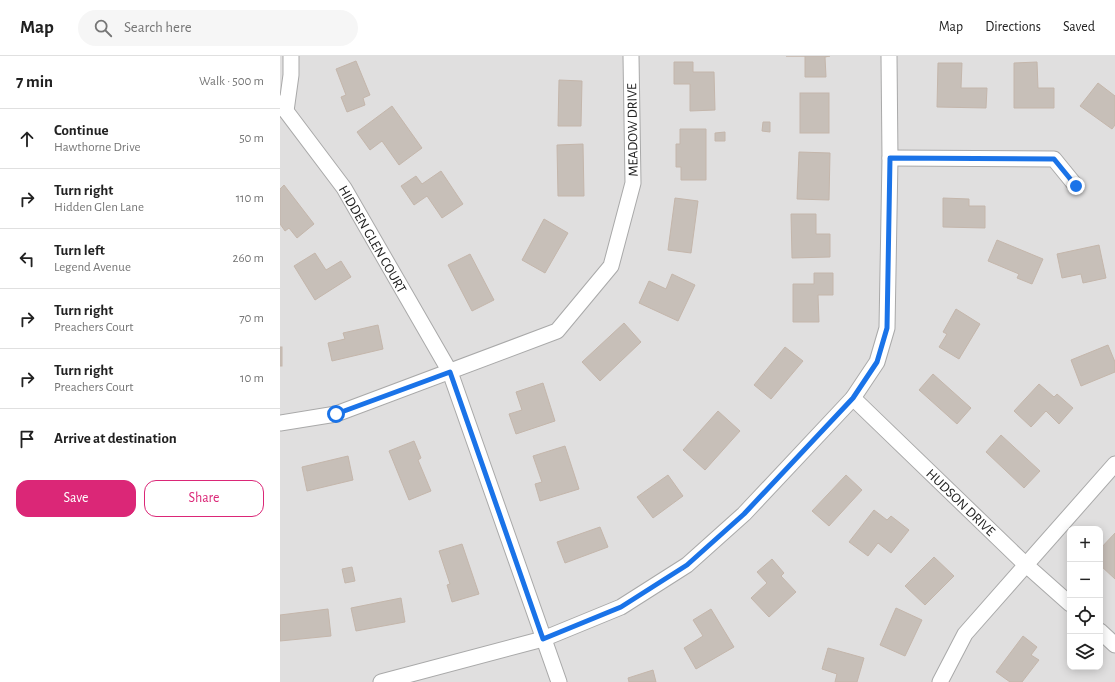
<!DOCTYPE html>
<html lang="en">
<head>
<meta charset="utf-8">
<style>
  :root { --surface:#fff; --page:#f6f6f6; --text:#222; --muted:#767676; --line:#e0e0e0; --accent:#db2777 }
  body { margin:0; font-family:"Alegreya Sans",sans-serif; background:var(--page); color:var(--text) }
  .controls { position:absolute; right:12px; bottom:12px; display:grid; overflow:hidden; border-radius:8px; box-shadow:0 2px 10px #0003 }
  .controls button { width:36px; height:36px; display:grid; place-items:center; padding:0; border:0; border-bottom:1px solid var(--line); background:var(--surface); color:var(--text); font:20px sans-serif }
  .stop { position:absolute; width:12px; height:12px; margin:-9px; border:3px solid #1a73e8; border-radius:50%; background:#fff }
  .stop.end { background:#1a73e8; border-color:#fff; box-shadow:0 1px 4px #0008 }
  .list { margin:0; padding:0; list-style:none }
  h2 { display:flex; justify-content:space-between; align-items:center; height:52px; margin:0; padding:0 16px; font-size:17px }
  h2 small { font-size:13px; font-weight:400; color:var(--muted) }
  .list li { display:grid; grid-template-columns:26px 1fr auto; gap:12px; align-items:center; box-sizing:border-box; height:60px; padding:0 16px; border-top:1px solid var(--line) }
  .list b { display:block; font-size:15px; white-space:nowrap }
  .list p { margin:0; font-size:13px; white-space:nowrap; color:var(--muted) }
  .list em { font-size:13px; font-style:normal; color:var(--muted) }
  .actions { display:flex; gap:8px; padding:12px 16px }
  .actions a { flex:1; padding:9px 0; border:1px solid var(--accent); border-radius:12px; text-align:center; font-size:14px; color:var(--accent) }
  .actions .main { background:var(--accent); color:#fff }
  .icon { flex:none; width:22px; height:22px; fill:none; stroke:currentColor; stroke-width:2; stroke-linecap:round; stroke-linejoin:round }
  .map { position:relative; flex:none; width:835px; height:626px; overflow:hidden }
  header { display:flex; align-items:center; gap:24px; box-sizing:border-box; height:56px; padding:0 20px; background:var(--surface); border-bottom:1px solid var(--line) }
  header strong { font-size:19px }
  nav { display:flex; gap:22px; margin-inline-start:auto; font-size:14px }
  .search { width:280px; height:36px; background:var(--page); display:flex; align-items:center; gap:10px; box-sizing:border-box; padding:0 14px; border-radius:22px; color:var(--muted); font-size:15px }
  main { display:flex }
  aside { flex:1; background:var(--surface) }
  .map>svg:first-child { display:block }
  .residential { fill:#e0dfdf; fill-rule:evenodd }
  .building { fill:#c7bfb8; stroke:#c4b6ab }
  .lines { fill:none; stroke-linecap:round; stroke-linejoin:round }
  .minor-casing { stroke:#a9a9a9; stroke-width:17 }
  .minor { stroke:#fff; stroke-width:15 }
  .route { stroke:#1a73e8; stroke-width:5 }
  .labels { text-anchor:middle; stroke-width:3; stroke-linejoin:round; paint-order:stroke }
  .street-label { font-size:14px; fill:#222; stroke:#fff }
</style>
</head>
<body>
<header>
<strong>Map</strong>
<div class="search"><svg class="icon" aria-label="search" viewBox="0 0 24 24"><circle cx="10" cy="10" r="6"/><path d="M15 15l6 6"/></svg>Search here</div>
<nav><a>Map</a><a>Directions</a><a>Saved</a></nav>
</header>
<main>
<aside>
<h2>7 min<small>Walk · 500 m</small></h2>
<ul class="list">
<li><svg class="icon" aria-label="ahead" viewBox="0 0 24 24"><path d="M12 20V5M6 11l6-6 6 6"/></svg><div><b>Continue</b><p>Hawthorne Drive</p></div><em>50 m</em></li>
<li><svg class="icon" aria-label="right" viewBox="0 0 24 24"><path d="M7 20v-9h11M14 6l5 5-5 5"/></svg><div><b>Turn right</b><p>Hidden Glen Lane</p></div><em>110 m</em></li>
<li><svg class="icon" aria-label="left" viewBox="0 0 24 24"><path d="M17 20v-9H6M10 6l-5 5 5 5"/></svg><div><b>Turn left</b><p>Legend Avenue</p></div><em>260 m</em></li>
<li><svg class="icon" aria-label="right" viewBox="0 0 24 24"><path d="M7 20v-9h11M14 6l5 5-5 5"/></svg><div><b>Turn right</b><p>Preachers Court</p></div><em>70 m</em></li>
<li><svg class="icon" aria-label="right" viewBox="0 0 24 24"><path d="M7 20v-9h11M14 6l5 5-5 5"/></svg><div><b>Turn right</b><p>Preachers Court</p></div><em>10 m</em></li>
<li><svg class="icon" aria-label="arrive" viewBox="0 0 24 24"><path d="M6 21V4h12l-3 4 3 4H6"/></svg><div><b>Arrive at destination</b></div></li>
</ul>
<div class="actions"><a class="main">Save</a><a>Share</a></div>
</aside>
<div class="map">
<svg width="835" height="626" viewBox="0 0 835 626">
  <rect width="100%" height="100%" fill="#f2efe9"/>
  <path class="residential" d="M0 0H835V626H0ZM790 473H820V611H790Z"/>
  <g class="building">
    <path d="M506 0H550L545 1 546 21H525V0Z"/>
    <path d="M76 5 90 39 83 42 85 49 67 56 61 41 66 39 56 13Z"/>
    <path d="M394 6H413V16H434L435 54 410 55V28H394Z"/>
    <path d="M757 6 758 32H774V52H734V7Z"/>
    <path d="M658 7H682L681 32H707L706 52 657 51Z"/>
    <path d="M279 24 302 25 301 70H278Z"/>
    <path d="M818 27 835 40V69L832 73 800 50Z"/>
    <rect x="520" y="37" width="29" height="40"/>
    <path d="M112 50 142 92 119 109 102 85 90 94 77 76Z"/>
    <path d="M483 66H490V76L482 75Z"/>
    <path d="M400 73H426V124H401V111H396V88H400Z"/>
    <path d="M445 76V85H435V77Z"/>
    <path d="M303 88 304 140H278L277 89Z"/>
    <path d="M519 96 550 97 549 144 517 143Z"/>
    <path d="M161 115 183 148 162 162 147 140 134 149 121 130 136 120 142 128Z"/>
    <path d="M4 129 34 168 17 182 9 172 5 175 0 168V133Z"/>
    <path d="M395 142 418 145 411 197 388 194Z"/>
    <path d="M663 142 689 143V150H705V172L663 171Z"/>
    <path d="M511 158H536V178H550V201L512 202Z"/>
    <path d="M264 163 288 177 265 217 242 204Z"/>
    <path d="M717 184 763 203 752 228 737 222 739 218 708 205Z"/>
    <path d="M819 189 826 222 803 227 801 218 782 222 777 198Z"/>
    <path d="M35 197 46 214 61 205 71 221 35 244 14 210Z"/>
    <path d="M190 198 214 244 192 255 168 209Z"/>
    <path d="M534 217H553V239H538L539 266H513V228H534Z"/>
    <path d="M392 218 415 229 398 265 359 247 369 225 386 233Z"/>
    <path d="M676 253 700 268 679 303 659 291 667 278 663 276Z"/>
    <path d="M344 267 361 286 320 325 302 306Z"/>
    <path d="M98 269 103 293 52 305 48 287 65 283 63 277Z"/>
    <path d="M828 289 835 306V316L801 330 791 304Z"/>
    <rect x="0" y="291" width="2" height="19"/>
    <path d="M505 291 523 305 491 343 474 329Z"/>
    <path d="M653 318 691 352 677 368 639 334Z"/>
    <path d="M263 327 275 365 236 378 229 358 242 354 236 336Z"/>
    <path d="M759 328 774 341 777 338 793 352 779 368 766 355 751 371 734 355Z"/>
    <path d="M438 355 460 375 425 414 403 394Z"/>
    <path d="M721 379 760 415 744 432 706 396Z"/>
    <path d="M134 385 141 402 138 404 151 435 129 444 109 395Z"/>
    <path d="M285 390 299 433 260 445 255 428 262 426 253 400Z"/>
    <path d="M68 400 73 424 27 435 22 411Z"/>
    <path d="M388 419 403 440 373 462 357 441Z"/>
    <path d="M566 419 582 434 549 470 532 455Z"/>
    <path d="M594 454 607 464 611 460 629 474 611 497 598 487 588 500 569 486Z"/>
    <path d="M320 471 328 491 285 507 277 486Z"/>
    <path d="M835 477V523L820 509V493Z"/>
    <path d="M182 488 199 538 172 546 167 529 170 528 159 495Z"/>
    <path d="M654 501 674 520 645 549 625 530Z"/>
    <path d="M492 503 504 517 501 520 516 536 489 561 471 542 487 527 477 516Z"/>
    <path d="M72 511 75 525 65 527 62 513Z"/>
    <path d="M121 542 125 566 76 575 71 552Z"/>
    <path d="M616 552 642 564 625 600 600 589Z"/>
    <path d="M48 553 51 580 0 585V559Z"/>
    <path d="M431 553 454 591 416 613 404 592 423 580 413 564Z"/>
    <path d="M743 580 757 591 751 599 759 604 742 626H730L716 616Z"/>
    <path d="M548 592 584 602 577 626H555L557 618 542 613Z"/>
    <path d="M373 614 376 626H349L348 622Z"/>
  </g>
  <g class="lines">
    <g class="minor-casing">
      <g id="minor">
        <path d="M0 47 64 132 170 316 279 626"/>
        <path d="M6 55 11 19V0"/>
        <path d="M610 102 774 103 796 130"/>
        <path d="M573 342 745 508 790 548"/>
        <path d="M0 367 56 358 277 275 331 210 353 127 351 0"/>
        <path d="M820 575 835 589"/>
        <path d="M101 626 263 583 341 551 407 509 464 458 573 342 597 306 607 272 610 102 609 0"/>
        <path d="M660 626 685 578 835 408"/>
      </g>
    </g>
    <use href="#minor" class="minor"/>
  </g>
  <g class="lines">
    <path class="route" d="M56 358 170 316 263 583 341 551 407 509 464 458 573 342 597 306 607 272 610 102 774 103 796 130"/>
  </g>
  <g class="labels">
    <g class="street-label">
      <text transform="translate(352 74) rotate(-91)" y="5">MEADOW DRIVE</text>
      <text transform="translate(93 183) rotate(60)" y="5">HIDDEN GLEN COURT</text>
      <text transform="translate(681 446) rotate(44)" y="5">HUDSON DRIVE</text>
    </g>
  </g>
</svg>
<div class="controls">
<button>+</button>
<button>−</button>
<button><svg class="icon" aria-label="locate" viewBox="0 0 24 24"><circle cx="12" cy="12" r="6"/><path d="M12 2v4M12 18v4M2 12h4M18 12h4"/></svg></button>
<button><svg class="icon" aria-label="layers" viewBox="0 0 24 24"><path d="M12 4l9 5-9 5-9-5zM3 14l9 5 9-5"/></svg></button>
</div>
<div class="stop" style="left:56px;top:358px"></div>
<div class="stop end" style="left:796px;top:130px"></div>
</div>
</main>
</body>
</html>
